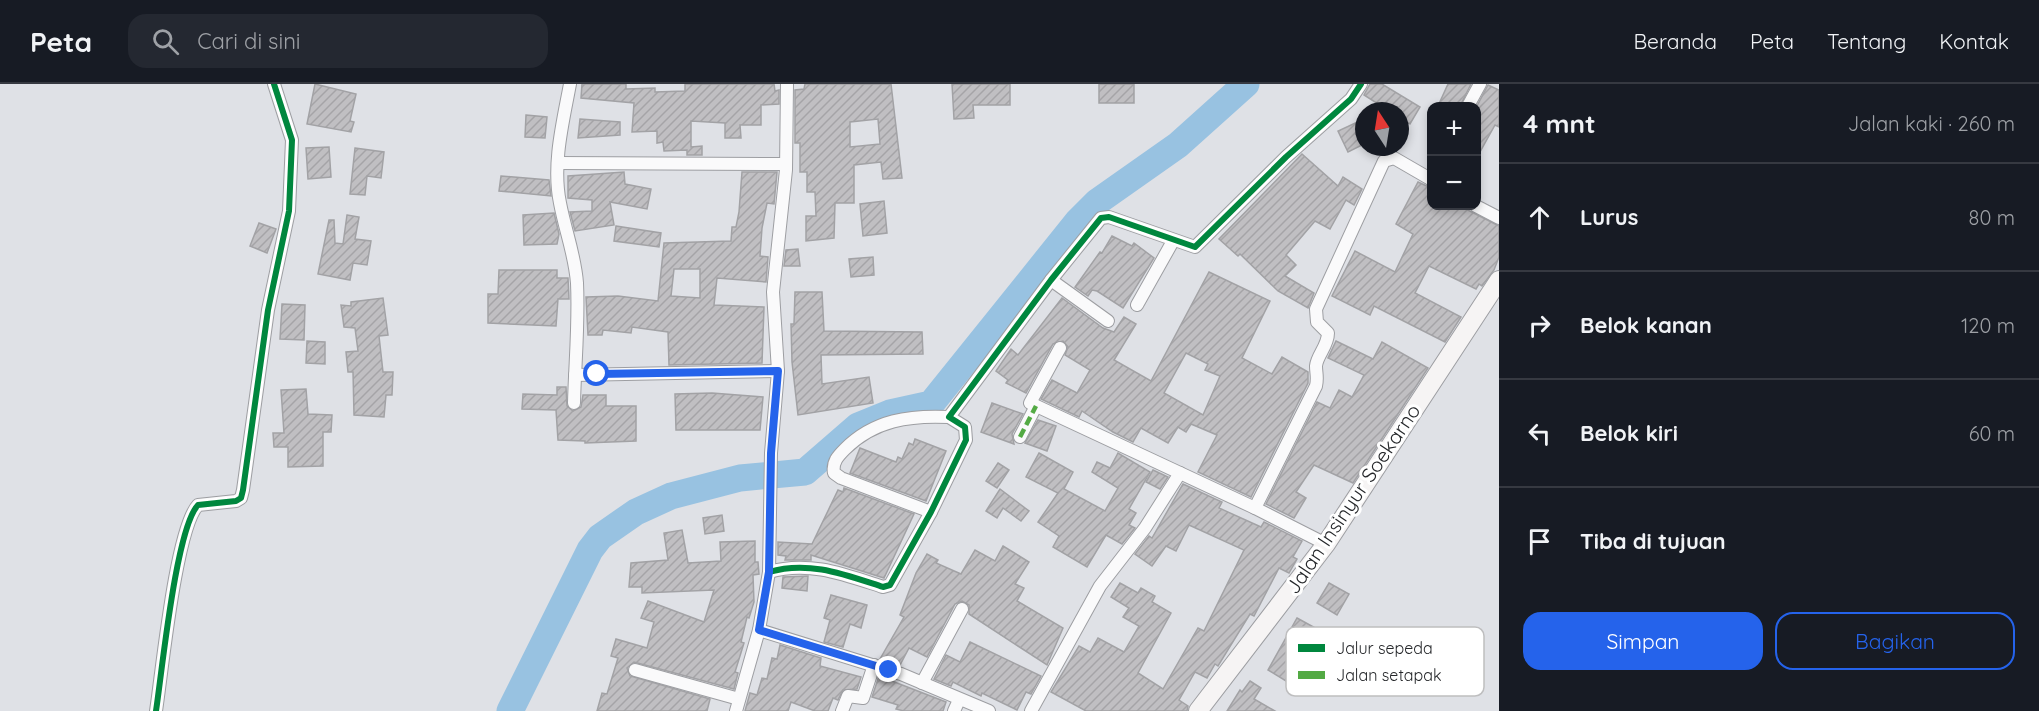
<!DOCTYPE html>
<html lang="id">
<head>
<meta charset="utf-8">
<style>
  :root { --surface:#171b24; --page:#242831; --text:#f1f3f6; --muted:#9ea1a6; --line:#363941; --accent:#2563eb }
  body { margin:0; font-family:Quicksand,sans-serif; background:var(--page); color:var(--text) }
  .controls { position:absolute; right:18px; top:18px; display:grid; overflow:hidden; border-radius:12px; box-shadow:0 3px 9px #0003 }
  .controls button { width:54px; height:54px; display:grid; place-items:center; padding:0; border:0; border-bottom:2px solid var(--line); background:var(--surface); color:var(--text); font:30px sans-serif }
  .compass { position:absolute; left:1355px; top:18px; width:54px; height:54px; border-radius:50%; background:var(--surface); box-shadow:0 3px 9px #0003; rotate:348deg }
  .stop { position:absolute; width:18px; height:18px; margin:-14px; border:4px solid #2563eb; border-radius:50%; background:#fff }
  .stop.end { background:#2563eb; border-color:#fff; box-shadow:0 2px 6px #0008 }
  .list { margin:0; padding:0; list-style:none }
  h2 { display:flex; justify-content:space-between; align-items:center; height:78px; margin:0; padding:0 24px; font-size:26px }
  h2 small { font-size:20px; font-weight:400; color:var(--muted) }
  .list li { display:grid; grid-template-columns:39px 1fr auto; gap:18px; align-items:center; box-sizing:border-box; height:108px; padding:0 24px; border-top:2px solid var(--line) }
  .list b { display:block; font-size:22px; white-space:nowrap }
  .list em { font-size:20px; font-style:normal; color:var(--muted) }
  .actions { display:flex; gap:12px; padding:18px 24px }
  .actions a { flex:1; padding:14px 0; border:2px solid var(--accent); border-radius:18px; text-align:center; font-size:21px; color:var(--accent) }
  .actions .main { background:var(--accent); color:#fff }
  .icon { flex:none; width:33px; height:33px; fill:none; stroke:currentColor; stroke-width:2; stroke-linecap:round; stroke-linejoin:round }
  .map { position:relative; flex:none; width:1499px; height:627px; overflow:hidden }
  header { display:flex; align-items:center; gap:36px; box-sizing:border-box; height:84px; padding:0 30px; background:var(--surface); border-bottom:2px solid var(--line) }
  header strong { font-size:28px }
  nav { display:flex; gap:33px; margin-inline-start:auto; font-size:21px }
  .search { width:420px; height:54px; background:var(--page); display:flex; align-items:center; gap:15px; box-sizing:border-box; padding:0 21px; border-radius:18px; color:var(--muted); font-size:22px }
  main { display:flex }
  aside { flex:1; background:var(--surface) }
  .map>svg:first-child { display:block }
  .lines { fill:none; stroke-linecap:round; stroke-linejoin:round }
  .river { stroke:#98c2e1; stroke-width:27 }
  .building { fill:url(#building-hatch); stroke:#a2a2a5; stroke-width:1.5; fill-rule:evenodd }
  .minor-casing { stroke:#9d9ea2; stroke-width:14 }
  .secondary-casing { stroke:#9d9ea2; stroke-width:20 }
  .minor { stroke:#fafafb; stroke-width:12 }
  .secondary { stroke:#f6f4f4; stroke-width:18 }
  .quiet { stroke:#53aa44; stroke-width:4.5; stroke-dasharray:9 4.5; stroke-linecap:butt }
  .cycleway-casing { stroke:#fff; stroke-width:10 }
  .cycleway { stroke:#00873e; stroke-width:6 }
  .route { stroke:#2563eb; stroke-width:8 }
  .labels { text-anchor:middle; stroke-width:6; stroke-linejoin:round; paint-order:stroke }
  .street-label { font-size:20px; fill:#25272a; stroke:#fff }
  .key { fill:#fff; stroke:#bebebf; stroke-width:1.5 }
  .key-label { font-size:16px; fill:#25272a }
</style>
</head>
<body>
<header>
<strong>Peta</strong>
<div class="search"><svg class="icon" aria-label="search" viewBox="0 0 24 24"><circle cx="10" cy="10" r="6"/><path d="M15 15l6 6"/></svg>Cari di sini</div>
<nav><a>Beranda</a><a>Peta</a><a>Tentang</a><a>Kontak</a></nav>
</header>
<main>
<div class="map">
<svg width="1499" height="627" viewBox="0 0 1499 627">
  <defs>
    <pattern id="building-hatch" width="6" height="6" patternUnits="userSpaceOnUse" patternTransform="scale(1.5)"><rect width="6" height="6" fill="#c0bfc2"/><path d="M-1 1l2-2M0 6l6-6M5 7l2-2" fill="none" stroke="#a5a4a7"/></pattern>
  </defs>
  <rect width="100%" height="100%" fill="#dfe1e6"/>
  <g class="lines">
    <path class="river" d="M510 627 590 466 600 453 636 428 671 412 740 394 805 388 858 342 890 329 931 320 1078 137 1097 118 1178 61 1246 0"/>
  </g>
  <g class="building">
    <path d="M315 0 356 10 350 37 354 38 351 48 307 40Z"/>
    <path d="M582 0H626V5L655 4V8L685 7V0H774L775 7 779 6V20L761 21V41H740L741 54H725V39L691 37V63L702 62V71H687V66L664 67 663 58 657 59V47L632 48 634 19 581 14Z"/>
    <path d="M805 0H891L902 94 883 95 881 78 854 81V119H835L834 154 806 157V132H816L815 108H807V88H800V59H795V6L804 5ZM878 35 880 60 850 63V38Z"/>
    <path d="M952 0H1010V21H973L974 34 954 35Z"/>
    <rect x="1099" y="0" width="35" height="19"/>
    <path d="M1370 0H1382L1420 23 1410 40 1400 33V27H1389L1364 11Z"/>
    <path d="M1448 0H1471L1460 22H1438Z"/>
    <path d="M1488 1 1499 6V43L1495 41 1476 75V24Z"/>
    <path d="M526 31 547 33 545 54 525 53Z"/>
    <path d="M580 35 620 38V51L578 54Z"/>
    <path d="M1364 35V60L1348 68 1338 47Z"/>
    <path d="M329 63 331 93 308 95 306 64Z"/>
    <path d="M355 64 384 68 381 94 367 92 365 111 350 110Z"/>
    <path d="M1302 70 1338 102 1343 93 1362 105 1354 121 1346 116 1330 145 1315 137 1286 171 1296 181 1285 192 1314 209 1308 224 1278 207 1240 170 1238 172 1219 155Z"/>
    <path d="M624 88 625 100 651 105 647 125 610 118 614 141 575 147 570 128 592 127V116L568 114V92Z"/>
    <path d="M742 88H777L774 120 767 119 762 144 760 172 768 173 766 198 717 194 714 221 764 223 762 279 669 281 668 248 632 243 631 249 603 246 602 251H588L586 213 618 212 658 217 664 159 731 157 732 143H736L739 128ZM674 185H700V214L671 212Z"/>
    <path d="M501 92 549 96 551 112 499 107Z"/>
    <path d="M1418 98 1431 104V122H1460L1499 142V173L1494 186 1482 202 1479 200 1476 205 1429 182 1415 209 1461 233 1445 258 1374 222 1370 231 1332 212 1355 167 1395 188 1413 150 1396 140Z"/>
    <path d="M884 117 887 149 863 152 860 120Z"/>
    <path d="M554 129 559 150 557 160 524 161 523 131Z"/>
    <path d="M347 131 359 133 355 155 371 157 367 181 353 179 350 196 318 190 329 136H334L335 159 343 160Z"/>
    <path d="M259 139 276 145 267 169 250 162Z"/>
    <path d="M616 142 661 149 659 163 614 157Z"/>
    <path d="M1112 152 1132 162 1134 159 1154 174 1123 224 1097 207 1092 206 1088 212 1075 203 1100 168 1102 169Z"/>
    <path d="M798 165 800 182H784L786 166Z"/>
    <path d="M873 173 874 191 851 193 849 175Z"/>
    <path d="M499 186H557V194H568L569 215H558L556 242 488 239V210H498Z"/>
    <path d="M1209 188 1270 217 1242 274 1272 290 1282 273 1308 288V299L1251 413 1198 388 1217 351 1191 340 1186 348 1178 343 1168 359 1141 344 1133 358 1113 348 1082 327 1079 333 1041 315 1052 296 1077 309 1090 286 1065 271 1068 263 1063 257 1053 260 1026 309 1006 299 1008 296 996 287 1011 265 1018 271 1062 214 1103 244 1114 248 1124 233 1136 240 1114 276 1151 297ZM1186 269 1208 280 1205 286 1220 292 1203 331 1164 309Z"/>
    <path d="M795 208H822L824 247 922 248 923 270 821 271 822 300 869 293 873 319 798 331 792 278 791 240H794Z"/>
    <path d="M383 214 388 251 379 252 383 288H393L392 311H386L384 333 354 331 353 288H348L346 268 358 267 355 244 344 243 341 221 351 222V218Z"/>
    <path d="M282 220 305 221 304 256 280 255Z"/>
    <path d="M307 257 325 258V280L306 279Z"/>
    <path d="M1336 257 1373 275 1382 258 1428 284 1353 399 1314 381 1296 408 1306 414 1294 434 1266 420 1317 318 1330 324 1339 306 1352 313 1364 291 1328 274Z"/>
    <path d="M557 303H566L567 322 573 327 581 323 583 311H606V322H636V357L585 359V357L558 356 556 326 522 325 523 310 557 311Z"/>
    <path d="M306 305 308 330 332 331 331 348H323V382L288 383V363H274L273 349H284L281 306Z"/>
    <path d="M712 309 763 313 760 346H676L675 310Z"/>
    <path d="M992 319 1023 330 1012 350 1014 360 981 348Z"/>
    <path d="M1038 336 1056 342 1047 367 1025 359Z"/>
    <path d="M915 355 946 367 926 417 850 389 860 364 896 378 898 373 902 375 909 359 913 361Z"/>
    <path d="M1039 369 1073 388 1064 405 1105 427 1118 404 1092 388 1097 378 1110 384 1118 369 1150 388 1129 425 1136 429 1129 441 1135 444 1122 460 1106 451 1087 483 1053 463 1059 452 1038 438 1058 409 1026 393Z"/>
    <path d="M998 379 1009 386 997 404 986 397Z"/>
    <path d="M1153 386 1168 393 1160 405 1146 398Z"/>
    <path d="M1183 400 1222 418 1219 424 1261 443 1264 438 1302 457 1293 473 1297 475 1289 489 1279 484 1254 532 1250 530 1218 582 1215 580 1207 594 1195 588 1179 616 1188 622 1187 627H1086L1051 608 1079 562 1090 568 1098 554 1124 568 1139 542 1123 533 1129 524 1111 513 1120 499 1138 509 1141 504 1155 512 1152 518 1171 529 1138 589 1163 605 1198 544 1204 547 1244 466 1189 441 1176 467 1166 462 1152 482 1135 470 1149 452 1152 454Z"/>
    <path d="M844 404 914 430 884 494 811 471V476H785L786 472 778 471V458L812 460 838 406 843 408Z"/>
    <path d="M1000 405 1029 427 1021 437 1003 424 997 434 986 427Z"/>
    <path d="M722 431 724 447 705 450 703 434Z"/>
    <path d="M682 446 688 479 721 477 720 458 755 457V478H758L759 490 753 491 754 518 749 534 747 533 741 558 744 559 735 588 738 589 734 605 634 578 627 584 630 592 710 615 707 627H597L602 609 607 610 618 574 611 572 616 555 647 564 654 538 641 534 648 517 704 538 714 506 642 509V503H629L631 479 668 476 664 449Z"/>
    <path d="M1003 462 1029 478 1015 500 1024 504 1017 517 1063 544 1047 581 969 530V521L962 517 955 520 927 573 909 564 900 581 880 575 904 533 900 531 916 489 927 470 938 476 936 479 961 490 975 466 995 477Z"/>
    <path d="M808 492 807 507 782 504 783 493Z"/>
    <path d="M1329 499 1349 510 1337 531 1317 519Z"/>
    <path d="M831 511 867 521 861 544 850 540 843 563 824 558 830 536 824 534Z"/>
    <path d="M1297 534 1330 552 1306 591 1319 599 1313 609 1288 594 1286 597 1268 586Z"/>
    <path d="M970 558 1041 592 1031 610 1026 608 1017 626 982 609 981 612 953 598 951 602 934 595 946 571 960 578Z"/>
    <path d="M780 561 821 574 820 582 861 593 857 605 843 606 838 616 833 614 828 627H815L791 618 788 627H745L750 609 757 611 762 594 767 595 772 574 777 575Z"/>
    <path d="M879 592 946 618 943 627H904L896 625 898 621 872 613Z"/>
    <path d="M1250 597 1261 604 1254 615 1275 627H1227L1240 606 1242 608Z"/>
  </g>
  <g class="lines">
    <g class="minor-casing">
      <g id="minor">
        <path d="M570 0C563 38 552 80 560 119 565 146 575 171 577 199 579 239 575 279 574 319"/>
        <path d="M1468 22 1480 0"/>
        <path d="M558 79 786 80"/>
        <path d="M1476 122 1499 134"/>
        <path d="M1051 196 1108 237"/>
        <path d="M1137 221 1173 157"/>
        <path d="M1060 264 1030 319 1255 424 1326 460"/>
        <path d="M575 291 778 287"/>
        <path d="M1020 353 1036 322"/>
        <path d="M1255 424 1316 302C1318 294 1316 289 1316 282 1317 271 1328 262 1328 249L1317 238 1316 225 1384 77 1394 74 1432 96"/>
        <path d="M931 428 841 394 834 389C832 378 838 372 845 365 874 336 910 331 949 333"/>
        <path d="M769 488C809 476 846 491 883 503L890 501 931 428 966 356 965 343 949 333 1051 196 1101 134 1109 133 1195 163 1286 73 1351 15 1361 0"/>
        <path d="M759 546 901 590 989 627"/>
        <path d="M635 586 739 615"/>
        <path d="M922 599 962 525"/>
        <path d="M156 627C162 588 176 444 198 421L236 417 241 414 243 406 268 226 289 127 292 56 274 0"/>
        <path d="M736 627 759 546 769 488 771 369 778 287 773 208 786 86 787 0"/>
        <path d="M842 627 848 612 863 614 874 581"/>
        <path d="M954 627 959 616"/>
        <path d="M1031 627 1100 502 1145 444 1180 389"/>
      </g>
    </g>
    <g class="secondary-casing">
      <path id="secondary" d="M1198 627 1326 460 1499 196"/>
    </g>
    <use href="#minor" class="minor"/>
    <use href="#secondary" class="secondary"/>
    <path class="quiet" d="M1020 353 1036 322"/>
    <g class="cycleway-casing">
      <g id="cycleway">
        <path d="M769 488C809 476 846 491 883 503L890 501 931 428 966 356 965 343 949 333 1051 196 1101 134 1109 133 1195 163 1286 73 1351 15 1361 0"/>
        <path d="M156 627C162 588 176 444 198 421L236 417 241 414 243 406 268 226 289 127 292 56 274 0"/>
      </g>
    </g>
    <use href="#cycleway" class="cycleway"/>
  </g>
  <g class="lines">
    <path class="route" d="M597 290 778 287 771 369 769 488 759 546 889 586"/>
  </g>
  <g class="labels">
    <g class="street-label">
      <text transform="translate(1353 415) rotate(-56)" y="7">Jalan Insinyur Soekarno</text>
    </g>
  </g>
  <rect x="1286" y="543" width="198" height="69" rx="9" class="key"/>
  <rect x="1298" y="560" width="27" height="8" fill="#00873e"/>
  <rect x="1298" y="587" width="27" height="8" fill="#53aa44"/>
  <g class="key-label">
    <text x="1336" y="570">Jalur sepeda</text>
    <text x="1336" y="597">Jalan setapak</text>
  </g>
</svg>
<div class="controls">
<button>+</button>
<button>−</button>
</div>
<svg class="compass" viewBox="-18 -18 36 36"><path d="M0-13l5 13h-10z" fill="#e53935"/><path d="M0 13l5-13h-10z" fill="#9ea1a6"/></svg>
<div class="stop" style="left:597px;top:290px"></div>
<div class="stop end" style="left:889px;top:586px"></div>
</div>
<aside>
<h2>4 mnt<small>Jalan kaki · 260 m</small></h2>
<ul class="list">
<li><svg class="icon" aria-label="ahead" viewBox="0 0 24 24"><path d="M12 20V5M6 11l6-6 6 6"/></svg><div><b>Lurus</b></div><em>80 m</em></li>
<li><svg class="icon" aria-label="right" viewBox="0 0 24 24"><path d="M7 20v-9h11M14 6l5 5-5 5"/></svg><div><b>Belok kanan</b></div><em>120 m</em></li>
<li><svg class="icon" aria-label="left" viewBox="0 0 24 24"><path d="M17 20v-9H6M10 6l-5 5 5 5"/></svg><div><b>Belok kiri</b></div><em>60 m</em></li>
<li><svg class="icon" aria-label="arrive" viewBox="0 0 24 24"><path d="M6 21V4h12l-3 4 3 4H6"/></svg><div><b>Tiba di tujuan</b></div></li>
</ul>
<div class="actions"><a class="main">Simpan</a><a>Bagikan</a></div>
</aside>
</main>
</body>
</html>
